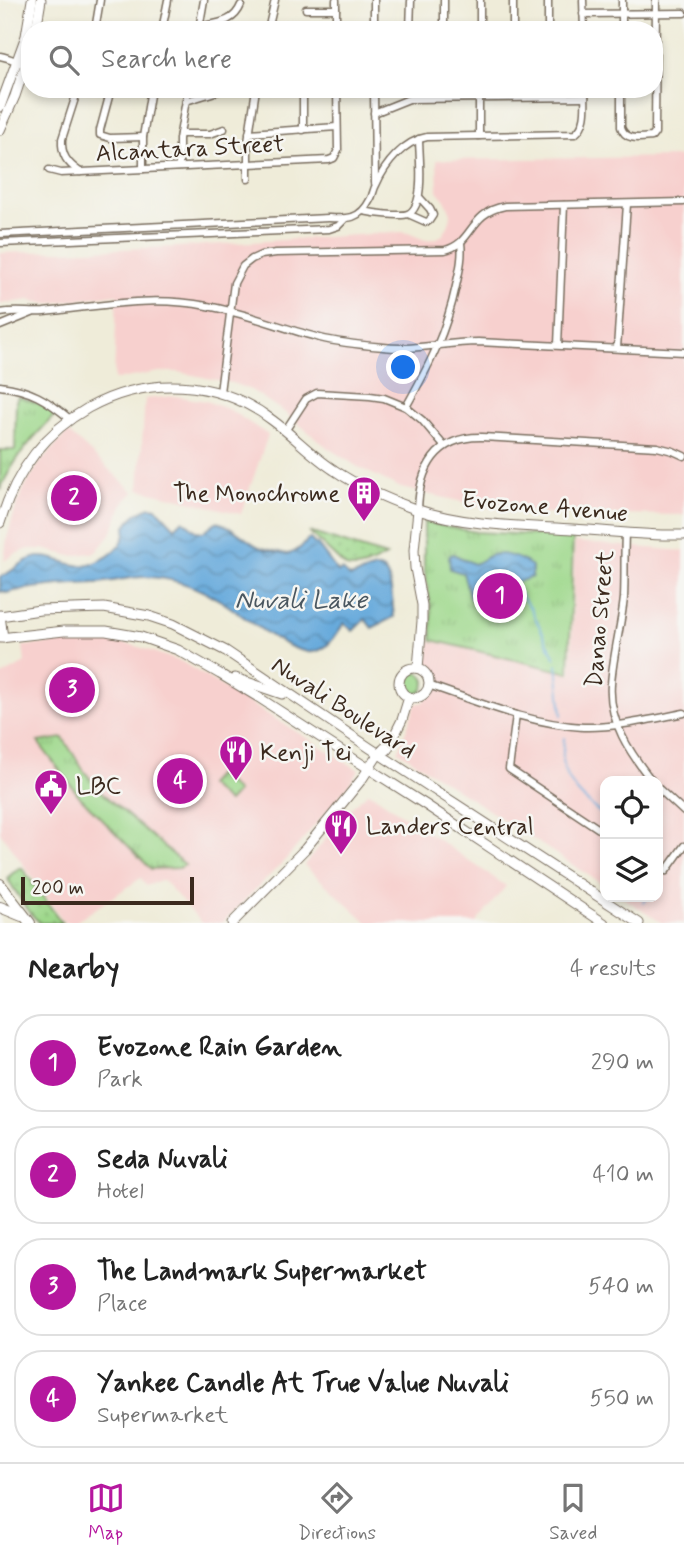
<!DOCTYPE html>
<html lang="en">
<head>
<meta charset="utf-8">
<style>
  :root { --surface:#fff; --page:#f6f6f6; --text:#222; --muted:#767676; --line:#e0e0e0; --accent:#b5179e }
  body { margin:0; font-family:Mynerve,sans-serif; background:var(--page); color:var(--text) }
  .controls { position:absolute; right:21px; bottom:21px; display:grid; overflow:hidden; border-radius:14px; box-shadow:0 4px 10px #0003 }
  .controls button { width:63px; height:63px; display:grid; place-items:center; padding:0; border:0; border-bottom:2px solid var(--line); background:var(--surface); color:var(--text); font:35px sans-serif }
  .scale { position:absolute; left:21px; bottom:18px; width:173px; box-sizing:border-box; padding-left:7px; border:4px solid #3b2a1e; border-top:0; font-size:19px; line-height:24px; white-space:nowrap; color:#3b2a1e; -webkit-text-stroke:5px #f6f6f2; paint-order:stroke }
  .you { position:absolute; left:404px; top:368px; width:24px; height:24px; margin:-18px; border:5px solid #fff; border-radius:50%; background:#1a73e8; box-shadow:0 0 0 10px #1a73e833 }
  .badge { display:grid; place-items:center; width:46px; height:46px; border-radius:50%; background:var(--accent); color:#fff; font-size:23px; font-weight:700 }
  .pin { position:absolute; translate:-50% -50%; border:4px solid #fff; box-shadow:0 2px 7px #0006 }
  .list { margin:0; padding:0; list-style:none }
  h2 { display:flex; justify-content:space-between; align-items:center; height:91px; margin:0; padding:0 28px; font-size:30px }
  h2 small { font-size:23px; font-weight:400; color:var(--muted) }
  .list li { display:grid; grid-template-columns:46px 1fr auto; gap:21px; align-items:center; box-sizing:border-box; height:98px; margin:0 14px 14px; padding:0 14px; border:2px solid var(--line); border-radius:28px }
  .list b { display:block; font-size:26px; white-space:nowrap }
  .list p { margin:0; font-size:23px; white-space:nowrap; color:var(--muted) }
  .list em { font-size:23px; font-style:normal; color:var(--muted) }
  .icon { flex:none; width:38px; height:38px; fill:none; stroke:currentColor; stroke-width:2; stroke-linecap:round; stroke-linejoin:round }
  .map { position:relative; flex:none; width:684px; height:923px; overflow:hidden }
  .search { position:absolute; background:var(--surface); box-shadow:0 4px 10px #0003; left:21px; right:21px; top:21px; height:77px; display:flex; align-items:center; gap:18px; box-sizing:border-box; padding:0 24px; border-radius:28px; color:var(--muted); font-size:26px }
  .sheet { height:539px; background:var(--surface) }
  nav { display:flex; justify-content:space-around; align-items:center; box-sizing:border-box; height:98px; border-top:2px solid var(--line); background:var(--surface); font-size:19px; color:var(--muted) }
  nav a { display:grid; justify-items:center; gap:4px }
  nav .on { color:var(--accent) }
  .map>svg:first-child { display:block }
  .built { fill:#f7d0ce }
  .grass { fill:url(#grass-dots); stroke:#6c8154; stroke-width:2 }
  .park { fill:url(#park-tufts); stroke:#6c8154; stroke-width:2 }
  .water { fill:url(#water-waves); stroke:#516a7d; stroke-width:2 }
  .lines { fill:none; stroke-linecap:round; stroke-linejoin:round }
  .stream { stroke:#67aadc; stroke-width:2 }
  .street-casing { stroke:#7a6e5f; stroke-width:9 }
  .secondary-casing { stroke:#7a6e5f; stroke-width:11 }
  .primary-casing { stroke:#7a6e5f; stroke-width:12 }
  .street { stroke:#fff; stroke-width:6 }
  .secondary { stroke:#fff; stroke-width:9 }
  .primary { stroke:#fff; stroke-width:10 }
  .labels { text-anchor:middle; stroke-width:5; stroke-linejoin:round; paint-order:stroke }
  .street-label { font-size:24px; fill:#3b2a1e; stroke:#f6f6f2 }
  .poi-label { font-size:24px; fill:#3b2a1e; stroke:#f6f6f2; text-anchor:start }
  .water-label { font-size:26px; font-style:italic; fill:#4a5760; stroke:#f6f6f2 }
</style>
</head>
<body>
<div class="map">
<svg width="684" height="923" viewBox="0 0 684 923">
  <defs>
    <pattern id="grass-dots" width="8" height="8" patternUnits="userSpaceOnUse" patternTransform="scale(1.75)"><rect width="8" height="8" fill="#9ed88b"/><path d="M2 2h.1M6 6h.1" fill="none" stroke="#89ba78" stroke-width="1.8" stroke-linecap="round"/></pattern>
    <pattern id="park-tufts" width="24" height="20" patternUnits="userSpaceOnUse" patternTransform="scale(1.75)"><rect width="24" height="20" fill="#9ed88b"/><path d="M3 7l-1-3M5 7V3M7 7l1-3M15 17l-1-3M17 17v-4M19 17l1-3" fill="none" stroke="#89ba78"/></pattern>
    <pattern id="water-waves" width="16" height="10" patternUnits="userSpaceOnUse" patternTransform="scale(1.75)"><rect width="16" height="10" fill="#67aadc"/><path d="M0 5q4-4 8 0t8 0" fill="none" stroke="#568bb2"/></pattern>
  </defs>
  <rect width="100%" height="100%" fill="#f6f6f2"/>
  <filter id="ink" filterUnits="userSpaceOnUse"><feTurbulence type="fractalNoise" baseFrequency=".0143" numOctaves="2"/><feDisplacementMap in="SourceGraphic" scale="14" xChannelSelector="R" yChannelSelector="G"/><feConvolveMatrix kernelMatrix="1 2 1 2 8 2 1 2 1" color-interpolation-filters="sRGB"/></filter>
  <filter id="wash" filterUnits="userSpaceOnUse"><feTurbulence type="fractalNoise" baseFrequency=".00686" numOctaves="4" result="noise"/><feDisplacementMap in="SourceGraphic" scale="28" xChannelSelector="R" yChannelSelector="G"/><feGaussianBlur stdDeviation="1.57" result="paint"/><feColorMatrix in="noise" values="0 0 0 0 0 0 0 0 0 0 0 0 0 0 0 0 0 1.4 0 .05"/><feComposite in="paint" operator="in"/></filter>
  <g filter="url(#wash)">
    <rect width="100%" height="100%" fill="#efecd9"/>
    <g class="built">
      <path d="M684 157V515L545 513 485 507 401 488 358 467 328 448 284 412 251 390 232 383 178 372H159L114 380 117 294 47 304 30 300 0 304V253L179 247 402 232 408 233 425 240 434 239 443 235 449 224 451 213 445 200 438 192 437 160Z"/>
      <path d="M175 396 206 401 230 410 268 435 241 514 139 489 145 399Z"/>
      <path d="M68 432 134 492 122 505 111 534 96 552 72 556 43 549H29L15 554 4 561 7 538 16 507 24 488 39 464Z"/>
      <path d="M575 542 684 551V923H662L622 897H658V781H605V886L398 751 416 704 423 702 434 689 435 675 427 665 430 641 571 674Z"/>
      <path d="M92 639 113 641 136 646 182 662 359 770 347 787 288 857 222 923H202L163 880 146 886 141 878 74 923H65L0 832V677L25 663 23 646Z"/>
      <path d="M369 792 506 886 476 923H368L304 865 354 805Z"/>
    </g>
    <g class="grass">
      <path d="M309 532 386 556C375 562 360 571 346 567Z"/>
      <path d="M19 868H22L62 923H40L29 912 7 878Z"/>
    </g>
    <g class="park">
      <path d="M18 396 42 405 55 415C32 438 13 460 0 490V450H15L16 401Z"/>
      <path d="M424 522 476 532 573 537 569 673 432 640 431 608 424 566Z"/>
      <circle cx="414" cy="683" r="11"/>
      <path d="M63 738 84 771 102 793 185 865 179 868 151 869 81 798 38 742Z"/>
      <path d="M218 774 237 792 228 802 208 785Z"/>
    </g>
    <g class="water">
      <path d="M151 507 156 508 175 528 183 520 196 531 203 532 216 522C233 525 243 539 259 547 267 550 278 552 287 554 295 553 304 546 308 539H310L315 544H317L338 572 342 570 350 577C359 575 368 569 377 568 393 567 392 605 394 617L372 628 365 619 353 631 344 623C336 635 326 654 308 652 280 648 245 616 221 601 198 587 171 577 144 577 128 577 113 582 96 583 67 584 35 586 6 593L4 591 0 592V577C14 572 22 559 38 557 61 555 74 575 101 560 110 556 121 547 124 537 126 534 125 530 126 527 130 517 141 510 151 507Z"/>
      <path d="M453 554 474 564C480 562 484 558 489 556 502 550 522 559 532 566V577L512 584 502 585 478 599H470L463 573 450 569 449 556Z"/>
    </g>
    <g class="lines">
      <g class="stream">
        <path d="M512 584 531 609 555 658"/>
        <path d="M557 665 562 715"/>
        <path d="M564 738C564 745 562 753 563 760 566 787 586 801 605 817"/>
        <path d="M658 856 662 861"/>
        <path d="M643 903 648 897"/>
      </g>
    </g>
  </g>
  <g filter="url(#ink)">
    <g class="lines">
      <g class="street-casing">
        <g id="street">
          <path d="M336 0V30"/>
          <path d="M444 0V30"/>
          <path d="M513 0V30"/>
          <path d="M548 0V30"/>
          <path d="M583 0 584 30"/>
          <path d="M306 9H336"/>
          <path d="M583 14 684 13"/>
          <path d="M199 27C217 23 234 23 241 5"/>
          <path d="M199 29 204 0"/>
          <path d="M95 30 100 0"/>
          <path d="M162 30 168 0"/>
          <path d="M268 30 275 0"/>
          <path d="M374 30V0"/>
          <path d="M410 30 411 0"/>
          <path d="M480 30V0"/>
          <path d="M622 30V0"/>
          <path d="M0 56C11 58 19 63 30 66"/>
          <path d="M78 89 62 139C61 155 67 163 80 172"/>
          <path d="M111 89 100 130V135L110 138 143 137"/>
          <path d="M303 89V130"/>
          <path d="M374 89 375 183"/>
          <path d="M479 89V136"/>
          <path d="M621 89V127C625 141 640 138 652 137L655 133 656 0"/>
          <path d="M186 101 225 89"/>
          <path d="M374 113 409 99 585 97"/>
          <path d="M249 133 337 127"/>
          <path d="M180 134H210L224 129"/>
          <path d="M179 167V139L188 89"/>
          <path d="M143 169V137L151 89"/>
          <path d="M49 170 61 173 329 160 334 158 338 150 337 89"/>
          <path d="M248 179V142L256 89"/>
          <path d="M363 211C373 213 400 217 408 214 426 206 419 156 419 139"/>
          <path d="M408 214 426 222 429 221 433 215 430 209 420 198"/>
          <path d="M0 234 328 218C347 219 360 220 370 200 373 196 373 190 376 185 385 164 404 141 427 137L575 134C588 124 585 105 585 89"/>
          <path d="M0 243 329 229 338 226 344 220"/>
          <path d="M0 313C16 310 28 313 44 312 100 306 151 295 207 306 246 313 282 328 320 338 340 343 362 345 383 347 415 351 446 342 478 342L684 352"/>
          <path d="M0 326 32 313"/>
          <path d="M558 345 564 205"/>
          <path d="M617 348 627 204"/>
          <path d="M0 386C31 390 46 399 70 419"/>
          <path d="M220 392 234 283 243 266 252 259 261 255 276 253 445 250C474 243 468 213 505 206L684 202"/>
          <path d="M406 407C429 366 446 333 456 286 459 272 463 258 461 243"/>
          <path d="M285 431 306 399 317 393 370 396 384 398 406 407 422 420 444 446"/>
          <path d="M418 510C419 469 436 436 482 437L657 447 673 451 684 456"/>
          <path d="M625 533C624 554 625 576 624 598 621 627 613 655 611 684 608 721 630 753 652 781"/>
          <path d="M428 685C479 702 529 724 583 727 615 728 653 719 684 713"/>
          <path d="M516 715 509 769 605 833"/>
          <path d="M658 788 684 812"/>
          <path d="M658 866 666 871 684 846"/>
        </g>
      </g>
      <g class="secondary-casing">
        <g id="secondary">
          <path d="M36 30 41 0"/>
          <path d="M0 107 26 36 32 0"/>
          <path d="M0 130 15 96 30 51"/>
          <path d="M0 523C15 473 42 434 88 408 148 375 218 379 272 420 294 436 312 456 334 470 359 487 387 499 415 509 466 526 520 526 573 529 610 531 647 536 684 535"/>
          <path d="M0 615 3 638"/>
          <path d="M0 616 40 610 104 608 149 616 173 624 226 651 370 748 639 923"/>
          <path d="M0 638 64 631H106L141 637 178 650 220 674 258 697 360 763 426 805 604 923"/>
          <path d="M418 668 422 621V605L415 568 414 550 418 510"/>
          <circle cx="414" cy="683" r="15"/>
          <path d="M235 678 282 694"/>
          <path d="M387 750 402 720 409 697"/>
          <path d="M232 923 305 849 362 779 379 753 389 744"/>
        </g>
      </g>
      <g class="primary-casing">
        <g id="primary">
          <path d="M0 884 30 923"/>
          <path d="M0 907 22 916"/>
        </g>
      </g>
      <use href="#street" class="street"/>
      <use href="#secondary" class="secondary"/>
      <use href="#primary" class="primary"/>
    </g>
  </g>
  <defs>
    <g id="building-pin" transform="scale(1.75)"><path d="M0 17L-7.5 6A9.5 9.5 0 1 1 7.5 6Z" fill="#b5179e" stroke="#f6f6f2"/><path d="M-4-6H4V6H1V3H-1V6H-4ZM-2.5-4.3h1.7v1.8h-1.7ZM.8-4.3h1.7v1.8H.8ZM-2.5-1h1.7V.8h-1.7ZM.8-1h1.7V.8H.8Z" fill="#fff"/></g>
    <g id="restaurant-pin" transform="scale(1.75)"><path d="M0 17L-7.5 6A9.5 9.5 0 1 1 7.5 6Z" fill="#b5179e" stroke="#f6f6f2"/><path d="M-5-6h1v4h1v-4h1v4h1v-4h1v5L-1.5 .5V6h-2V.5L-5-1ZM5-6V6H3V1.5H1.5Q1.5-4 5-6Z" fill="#fff"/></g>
    <g id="civic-pin" transform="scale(1.75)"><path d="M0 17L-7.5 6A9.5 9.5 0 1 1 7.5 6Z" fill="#b5179e" stroke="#f6f6f2"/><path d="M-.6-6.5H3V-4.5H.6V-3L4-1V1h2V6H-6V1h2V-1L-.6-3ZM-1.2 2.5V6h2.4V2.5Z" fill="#fff"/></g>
  </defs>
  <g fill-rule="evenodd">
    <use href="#building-pin" x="364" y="493"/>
    <use href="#restaurant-pin" x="236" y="752"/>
    <use href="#civic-pin" x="51" y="786"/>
    <use href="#restaurant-pin" x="341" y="826"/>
  </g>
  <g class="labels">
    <g class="street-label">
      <text transform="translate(190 148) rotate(-3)" y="8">Alcantara Street</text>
      <text transform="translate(545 506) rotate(5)" y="8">Evozone Avenue</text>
      <text transform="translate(599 619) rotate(-85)" y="8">Danao Street</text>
      <text transform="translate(344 707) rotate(33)" y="8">Nuvali Boulevard</text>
    </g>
    <g class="poi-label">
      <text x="340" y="501" text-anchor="end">The Monochrome</text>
      <text x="260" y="760">Kenji Tei</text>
      <text x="76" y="794">LBC</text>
      <text x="366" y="834">Landers Central</text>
    </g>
    <g class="water-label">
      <text x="301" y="608">Nuvali Lake</text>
    </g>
  </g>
</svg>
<div class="controls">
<button><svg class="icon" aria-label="locate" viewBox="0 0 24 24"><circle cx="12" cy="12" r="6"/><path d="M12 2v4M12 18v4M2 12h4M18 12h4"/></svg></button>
<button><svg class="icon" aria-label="layers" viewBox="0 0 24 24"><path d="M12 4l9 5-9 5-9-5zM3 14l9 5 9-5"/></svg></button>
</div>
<div class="scale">200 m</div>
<div class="you"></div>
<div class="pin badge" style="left:500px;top:596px">1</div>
<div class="pin badge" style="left:74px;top:498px">2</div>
<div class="pin badge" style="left:72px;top:690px">3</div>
<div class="pin badge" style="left:180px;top:781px">4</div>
<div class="search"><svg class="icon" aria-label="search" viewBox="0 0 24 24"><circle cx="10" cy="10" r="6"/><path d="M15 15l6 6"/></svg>Search here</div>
</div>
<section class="sheet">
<h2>Nearby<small>4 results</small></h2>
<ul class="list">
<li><span class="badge">1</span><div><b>Evozone Rain Garden</b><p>Park</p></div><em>290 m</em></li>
<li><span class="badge">2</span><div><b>Seda Nuvali</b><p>Hotel</p></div><em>410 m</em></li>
<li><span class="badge">3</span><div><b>The Landmark Supermarket</b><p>Place</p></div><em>540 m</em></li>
<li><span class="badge">4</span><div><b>Yankee Candle At True Value Nuvali</b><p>Supermarket</p></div><em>550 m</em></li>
</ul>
</section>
<nav>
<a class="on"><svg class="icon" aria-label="map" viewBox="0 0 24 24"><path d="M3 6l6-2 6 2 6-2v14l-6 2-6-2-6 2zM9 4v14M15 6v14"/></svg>Map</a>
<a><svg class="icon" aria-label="directions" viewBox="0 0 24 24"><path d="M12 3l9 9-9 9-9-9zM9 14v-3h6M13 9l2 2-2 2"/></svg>Directions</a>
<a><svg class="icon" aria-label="saved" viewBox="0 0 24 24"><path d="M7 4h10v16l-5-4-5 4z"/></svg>Saved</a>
</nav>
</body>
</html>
